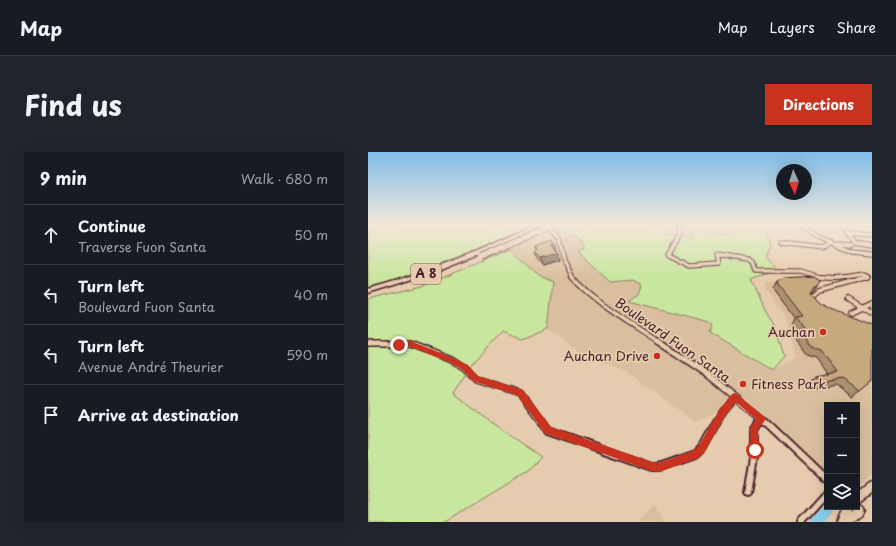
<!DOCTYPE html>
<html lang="en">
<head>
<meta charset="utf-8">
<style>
  :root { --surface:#171b24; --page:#20242c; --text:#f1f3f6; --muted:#9ea1a6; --line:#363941; --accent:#c8321e }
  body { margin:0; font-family:"Playpen Sans",sans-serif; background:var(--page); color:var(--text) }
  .controls { position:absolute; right:12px; bottom:12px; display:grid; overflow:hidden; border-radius:0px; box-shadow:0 4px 16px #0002 }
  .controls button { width:36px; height:36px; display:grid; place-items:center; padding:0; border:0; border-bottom:1px solid var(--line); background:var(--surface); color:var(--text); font:20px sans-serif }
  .compass { position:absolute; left:408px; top:12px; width:36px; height:36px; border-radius:50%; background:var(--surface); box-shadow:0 4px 16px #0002; rotate:176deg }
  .stop { position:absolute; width:12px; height:12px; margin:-9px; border:3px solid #c8321e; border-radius:50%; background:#fff }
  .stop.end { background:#c8321e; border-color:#fff; box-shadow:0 1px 4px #0008 }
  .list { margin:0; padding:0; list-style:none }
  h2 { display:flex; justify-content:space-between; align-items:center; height:52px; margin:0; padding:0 16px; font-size:17px }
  h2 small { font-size:13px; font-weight:400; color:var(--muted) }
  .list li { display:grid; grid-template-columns:26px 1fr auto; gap:12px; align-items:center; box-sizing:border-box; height:60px; padding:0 16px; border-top:1px solid var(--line) }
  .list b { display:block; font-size:15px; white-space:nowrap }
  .list p { margin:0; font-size:13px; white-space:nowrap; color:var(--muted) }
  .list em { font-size:13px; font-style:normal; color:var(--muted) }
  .icon { flex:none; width:22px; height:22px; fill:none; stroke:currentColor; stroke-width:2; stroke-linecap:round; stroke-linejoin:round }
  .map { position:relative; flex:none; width:504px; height:370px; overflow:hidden; border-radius:0px }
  header { display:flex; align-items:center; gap:24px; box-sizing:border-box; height:56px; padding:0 20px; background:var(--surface); border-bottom:1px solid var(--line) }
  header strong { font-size:19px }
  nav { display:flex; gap:22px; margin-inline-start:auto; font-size:14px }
  .intro { display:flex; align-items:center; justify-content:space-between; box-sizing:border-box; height:96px; padding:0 24px }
  h1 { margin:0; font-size:28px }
  .button { padding:10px 18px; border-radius:0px; background:var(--accent); color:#fff; font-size:14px; font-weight:700 }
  main { display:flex; gap:24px; padding:0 24px }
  aside { flex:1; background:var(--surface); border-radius:0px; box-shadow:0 4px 16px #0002 }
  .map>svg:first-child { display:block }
  .built { fill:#d9bf9e }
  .green { fill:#c8e69d; stroke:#898264 }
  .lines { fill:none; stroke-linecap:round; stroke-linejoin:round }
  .river { fill:#87cde8; fill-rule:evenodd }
  .minor-far3-casing { stroke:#4a1f2b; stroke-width:5.5 }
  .minor-far2-casing { stroke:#4a1f2b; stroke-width:6 }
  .minor-far1-casing { stroke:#4a1f2b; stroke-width:8 }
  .minor-casing { stroke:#4a1f2b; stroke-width:10 }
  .secondary-casing { stroke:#4a1f2b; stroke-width:3 }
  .motorway-casing { stroke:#4a1f2b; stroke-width:3 }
  .minor-far3 { stroke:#e6ccae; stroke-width:3.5 }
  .minor-far2 { stroke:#e6ccae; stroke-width:4 }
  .minor-far1 { stroke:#e6ccae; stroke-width:5 }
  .minor { stroke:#e6ccae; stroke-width:6 }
  .secondary { fill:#e6ccae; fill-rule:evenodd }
  .motorway { fill:#e6ccae; fill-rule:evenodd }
  .motorway-bridge-casing { stroke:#4a1f2b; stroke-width:8; stroke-linecap:butt }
  .motorway-bridge { stroke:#e6ccae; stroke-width:6 }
  .wall { fill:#a9926e; stroke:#4a1f2b }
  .shaded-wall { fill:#8a775a; stroke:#4a1f2b }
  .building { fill:#c5aa80; stroke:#4a1f2b }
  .route { fill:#c8321e }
  .poi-dot { fill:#c8321e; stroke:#e6ccae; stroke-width:1.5 }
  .labels { text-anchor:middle; stroke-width:3.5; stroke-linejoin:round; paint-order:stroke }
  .shield { fill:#e6ccae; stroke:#795352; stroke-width:1 }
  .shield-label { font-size:12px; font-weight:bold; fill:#4a1f2b }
  .poi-label { font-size:13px; fill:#4a1f2b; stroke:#e6ccae; text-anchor:end }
  .street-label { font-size:13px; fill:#4a1f2b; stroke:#e6ccae }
</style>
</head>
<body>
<header>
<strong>Map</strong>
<nav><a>Map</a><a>Layers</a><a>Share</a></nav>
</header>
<div class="intro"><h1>Find us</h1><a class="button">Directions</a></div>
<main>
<aside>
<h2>9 min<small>Walk · 680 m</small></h2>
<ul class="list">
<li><svg class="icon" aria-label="ahead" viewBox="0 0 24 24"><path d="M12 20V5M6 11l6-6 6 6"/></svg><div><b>Continue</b><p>Traverse Fuon Santa</p></div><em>50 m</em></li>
<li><svg class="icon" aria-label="left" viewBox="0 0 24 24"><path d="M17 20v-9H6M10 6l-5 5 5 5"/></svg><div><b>Turn left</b><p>Boulevard Fuon Santa</p></div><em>40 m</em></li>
<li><svg class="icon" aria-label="left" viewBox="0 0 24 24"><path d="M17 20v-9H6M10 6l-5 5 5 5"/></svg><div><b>Turn left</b><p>Avenue André Theurier</p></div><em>590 m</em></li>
<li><svg class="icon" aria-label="arrive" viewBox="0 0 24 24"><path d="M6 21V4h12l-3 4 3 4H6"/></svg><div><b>Arrive at destination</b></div></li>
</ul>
</aside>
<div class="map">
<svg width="504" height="370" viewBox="0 0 504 370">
  <rect width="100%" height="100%" fill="#e6ccae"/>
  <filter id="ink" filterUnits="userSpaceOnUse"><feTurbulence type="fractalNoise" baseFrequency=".025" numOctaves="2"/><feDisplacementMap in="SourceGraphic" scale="8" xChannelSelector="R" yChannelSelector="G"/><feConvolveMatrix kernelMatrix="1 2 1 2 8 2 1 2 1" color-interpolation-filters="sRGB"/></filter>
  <g filter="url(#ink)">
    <g class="built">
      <path d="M187 75 210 87 217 97 211 100 242 130 265 128 274 133 271 142 262 149 342 170 345 174 342 181 404 218 428 205 417 167 397 138 398 130 443 127 454 135 448 149 455 157 504 177V322L489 336V253H459V323L367 240 352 259 327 270 260 221 209 199 180 177 185 130 170 124 144 97 148 92Z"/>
      <path d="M288 352 299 370H271L272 366Z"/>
    </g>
    <g class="green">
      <path d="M0 73H140L156 77C107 102 54 124 0 135Z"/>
      <path d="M183 73H298L299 82 323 86 325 75 360 83 376 73H395L402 91 397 105 409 118 383 128 398 160 406 173 416 204 404 218 342 181 345 174 342 170 261 149 271 142 274 133 265 128 242 130 210 100 217 97 210 87Z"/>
      <path d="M144 97 170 124 185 130 180 177 155 187 135 179 104 212 85 241 132 277 173 305 160 319 76 370H0V147L55 134Z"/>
    </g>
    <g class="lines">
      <path class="river" d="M459 350V355H467L465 359 456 370H442L444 366Z"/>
      <g class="minor-far3-casing">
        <g id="minor-far3">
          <path d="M172 73 181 77 191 86 196 108 205 126"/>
          <path d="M311 73 312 81 299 103 321 114 351 112 349 103 381 108 385 111 388 119H433L452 125 461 126"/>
          <path d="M433 73 449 84 484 99 504 101"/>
          <path d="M478 73 477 76 486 90 504 93"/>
          <path d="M479 81 504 83"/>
          <path d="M413 90 454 95 463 89"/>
          <path d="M470 91 483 92"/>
          <path d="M470 126 496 122 500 124 497 126"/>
        </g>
      </g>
      <g class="minor-far2-casing">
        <g id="minor-far2">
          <path d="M204 125C228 152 261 170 291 190"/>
          <path d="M451 125 467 126 477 125"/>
          <path d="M480 147 504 162"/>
          <path d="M444 148 447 142 452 138 499 125"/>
          <path d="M483 161 504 151"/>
        </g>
      </g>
      <g class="minor-far1-casing">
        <g id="minor-far1">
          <path d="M290 189 339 222 398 270"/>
          <path d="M0 192H42L86 209 97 216 108 227 152 241 174 270"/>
          <path d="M349 270 355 259 367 245"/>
          <path d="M390 270 394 267"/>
        </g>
      </g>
      <g class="minor-casing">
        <g id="minor">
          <path d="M174 269 180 278 284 315H291L328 302 335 295 349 269"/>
          <path d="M397 269 459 328"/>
          <path d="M380 340 386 306V277L391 269"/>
          <path d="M433 370 459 341"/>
        </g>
      </g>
      <g class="secondary-casing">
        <g id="secondary">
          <path d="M504 331V341L492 350 489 352V341L501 332Z"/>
          <path d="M492 352 495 354 497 357 494 363 480 370H469L470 366 475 355H485L483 359 487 357 489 354Z"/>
        </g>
      </g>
      <g class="motorway-casing">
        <path id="motorway" d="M167 73H174L110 103 68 120 0 141V137C58 121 113 98 167 73Z"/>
      </g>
      <use href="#minor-far3" class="minor-far3"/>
      <use href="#minor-far2" class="minor-far2"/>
      <use href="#minor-far1" class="minor-far1"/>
      <use href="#minor" class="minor"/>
      <use href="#secondary" class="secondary"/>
      <use href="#motorway" class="motorway"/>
      <g class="motorway-bridge-casing">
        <path id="motorway-bridge" d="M112 105 187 73"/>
      </g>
      <use href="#motorway-bridge" class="motorway-bridge"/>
    </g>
    <g class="wall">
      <path d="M187 93 188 100 189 101 190 108 174 113 169 107 167 101 169 99 168 95Z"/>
      <path d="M409 130 450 133 445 140H443L504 229 484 245 468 232 446 236 440 230 446 224 459 222 448 206 438 203 429 190 428 186 430 182 423 172 426 167 406 140 405 137Z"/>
    </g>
    <g class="shaded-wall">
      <path d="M187 93 188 100 184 101 183 94Z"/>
      <path d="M189 101 190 108 174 113 172 106Z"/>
    </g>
    <g class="building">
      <path d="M184 89 187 93 183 94 189 101 172 106 167 101 170 98 168 95Z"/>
      <path d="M446 124 452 128 450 133H447L443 140 453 151 461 156 504 173V229L492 239 475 226 452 229 446 224 470 220 454 199 443 196 434 183 433 179 438 178 427 165 434 164 410 133 409 130 415 126Z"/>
    </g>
  </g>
  <linearGradient id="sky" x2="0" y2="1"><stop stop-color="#81bee8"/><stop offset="0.58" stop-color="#f4e8db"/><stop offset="1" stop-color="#f4e8db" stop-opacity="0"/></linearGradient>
  <rect width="504" height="125" fill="url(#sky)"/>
  <path class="route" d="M42 189 88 207 100 213 110 224 155 238 183 275 284 310 291 311 325 299 332 292 352 257 364 242 367 241 397 265 398 267 390 277 391 298 390 301 387 302 384 301 383 298 382 277 388 267 368 250 358 262 338 298 331 306 291 320 284 319 177 281 149 243 105 229 95 218 83 211 41 194 31 195 27 193 31 190Z"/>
  <g class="poi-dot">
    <circle cx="455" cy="180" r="4"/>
    <circle cx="289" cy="204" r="4"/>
    <circle cx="375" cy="232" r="4"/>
  </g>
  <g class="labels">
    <rect class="shield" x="43" y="112" width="30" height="20" rx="3"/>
    <g class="shield-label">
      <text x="58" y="126">A 8</text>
    </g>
    <g class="poi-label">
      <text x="447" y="185">Auchan</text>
      <text x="281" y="209">Auchan Drive</text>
      <text x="383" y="237" text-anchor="start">Fitness Park</text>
    </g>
    <g class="street-label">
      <text transform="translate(305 188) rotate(35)" y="5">Boulevard Fuon Santa</text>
    </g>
  </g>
</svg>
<div class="controls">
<button>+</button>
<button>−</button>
<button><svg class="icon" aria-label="layers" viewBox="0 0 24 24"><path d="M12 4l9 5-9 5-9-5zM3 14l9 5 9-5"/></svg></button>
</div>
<svg class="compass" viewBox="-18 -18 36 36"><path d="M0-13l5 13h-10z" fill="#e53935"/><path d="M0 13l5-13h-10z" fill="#9ea1a6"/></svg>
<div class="stop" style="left:387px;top:298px"></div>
<div class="stop end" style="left:31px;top:193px"></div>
</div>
</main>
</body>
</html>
